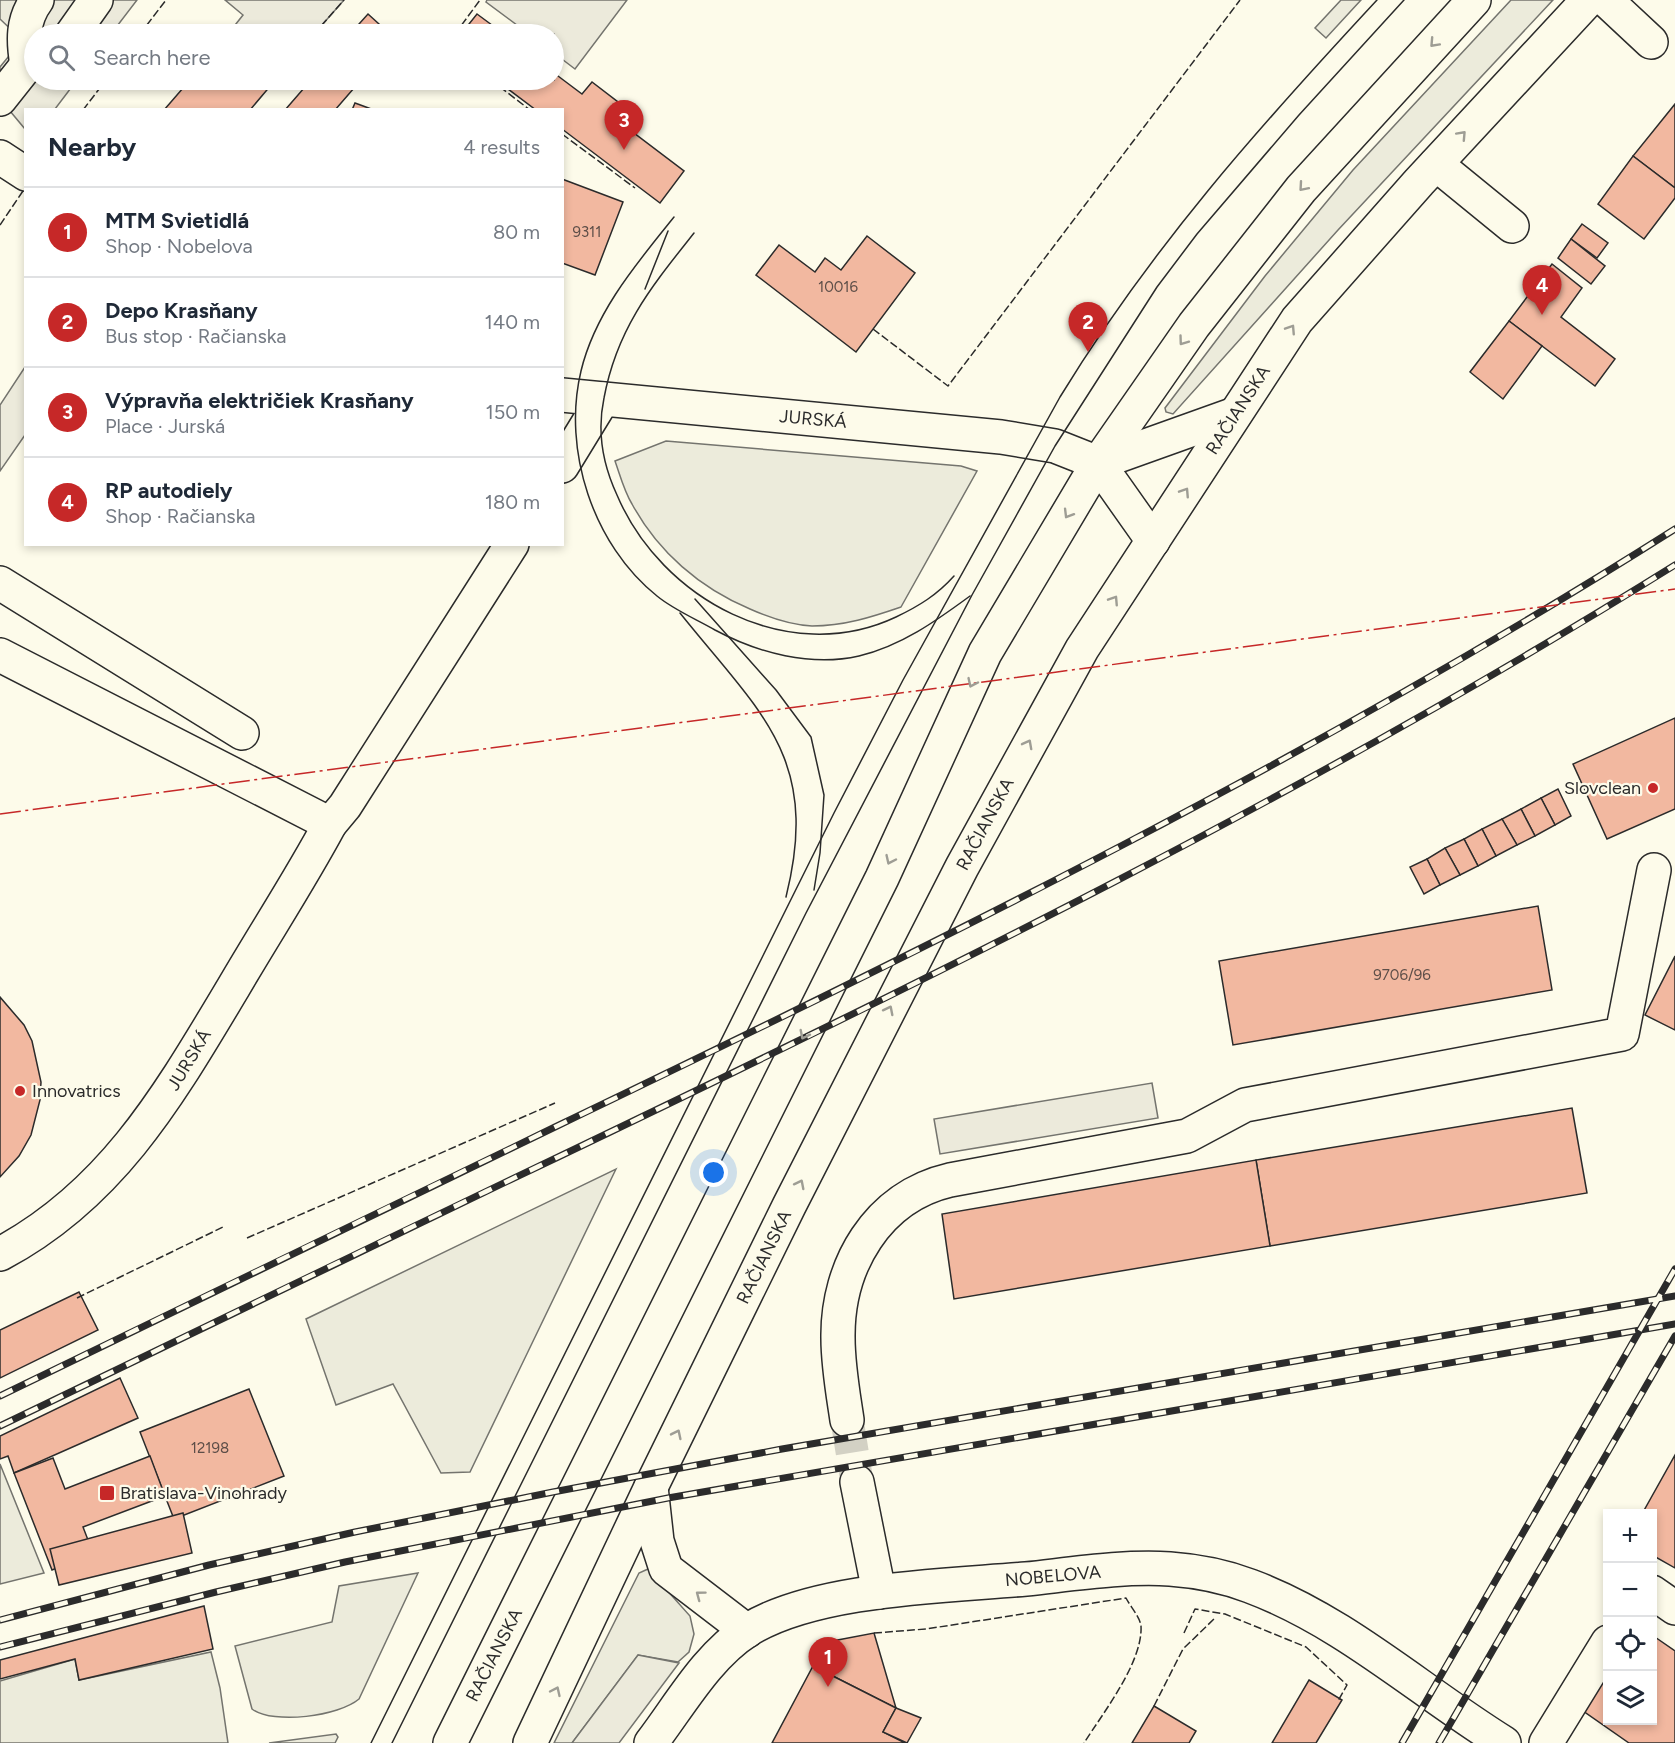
<!DOCTYPE html>
<html lang="en">
<head>
<meta charset="utf-8">
<style>
  :root { --surface:#fff; --page:#f2f2f3; --text:#1f2937; --muted:#747a83; --line:#e0e1e3; --accent:#c62828 }
  body { margin:0; font-family:Figtree,sans-serif; background:var(--page); color:var(--text) }
  .controls { position:absolute; right:18px; bottom:18px; display:grid; overflow:hidden; border-radius:0px; box-shadow:0 3px 9px #0003 }
  .controls button { width:54px; height:54px; display:grid; place-items:center; padding:0; border:0; border-bottom:2px solid var(--line); background:var(--surface); color:var(--text); font:30px sans-serif }
  .you { position:absolute; left:714px; top:1173px; width:21px; height:21px; margin:-15px; border:4px solid #fff; border-radius:50%; background:#1a73e8; box-shadow:0 0 0 9px #1a73e833 }
  .badge { display:grid; place-items:center; width:39px; height:39px; border-radius:50%; background:var(--accent); color:#fff; font-size:20px; font-weight:700 }
  .pin { position:absolute; translate:-50% -50px; filter:drop-shadow(0 2px 3px #0008) }
  .pin::after { content:''; position:absolute; top:32px; width:21px; height:18px; background:inherit; clip-path:polygon(0 0,100% 0,50% 100%) }
  .list { margin:0; padding:0; list-style:none }
  h2 { display:flex; justify-content:space-between; align-items:center; height:78px; margin:0; padding:0 24px; font-size:26px }
  h2 small { font-size:20px; font-weight:400; color:var(--muted) }
  .list li { display:grid; grid-template-columns:39px 1fr auto; gap:18px; align-items:center; box-sizing:border-box; height:90px; padding:0 24px; border-top:2px solid var(--line) }
  .list b { display:block; font-size:22px; white-space:nowrap }
  .list p { margin:0; font-size:20px; white-space:nowrap; color:var(--muted) }
  .list em { font-size:20px; font-style:normal; color:var(--muted) }
  .icon { flex:none; width:33px; height:33px; fill:none; stroke:currentColor; stroke-width:2; stroke-linecap:round; stroke-linejoin:round }
  .map { position:relative; flex:none; width:1675px; height:1743px; overflow:hidden }
  .search { position:absolute; background:var(--surface); box-shadow:0 3px 9px #0003; left:24px; top:24px; width:540px; height:66px; display:flex; align-items:center; gap:15px; box-sizing:border-box; padding:0 21px; border-radius:33px; color:var(--muted); font-size:22px }
  .panel { position:absolute; background:var(--surface); box-shadow:0 3px 9px #0003; left:24px; top:108px; width:540px; height:438px; border-radius:0px }
  .map>svg:first-child { display:block }
  .green { fill:#ecebdb; stroke:#74746e; stroke-width:1.5 }
  .parking { fill:#eceadb; stroke:#74746e; stroke-width:1.5 }
  .building { fill:#f2b8a0; stroke:#2b2b2b; stroke-width:1.5 }
  .lines { fill:none; stroke-linecap:round; stroke-linejoin:round }
  .minor-tunnel { stroke:#d3d1c4; stroke-width:33; stroke-dasharray:33 16; stroke-linecap:butt }
  .minor-casing { stroke:#2b2b2b; stroke-width:36 }
  .major-casing { stroke:#2b2b2b; stroke-width:36 }
  .minor { stroke:#fdfbea; stroke-width:33 }
  .major { stroke:#fdfbea; stroke-width:33 }
  .tram { stroke:#2b2b2b; stroke-width:1.5 }
  .rail-casing { stroke:#2b2b2b; stroke-width:7 }
  .rail { stroke:#fdfbea; stroke-width:4.5; stroke-dasharray:14; stroke-linecap:butt }
  .fence { stroke:#2b2b2b; stroke-width:1.5; stroke-dasharray:8 3; stroke-linecap:butt }
  .power { stroke:#c62828; stroke-width:1.5; stroke-dasharray:21 4.5 3 4.5; stroke-linecap:butt }
  .oneway { stroke:#9e9d94 }
  .poi-dot { fill:#c62828; stroke:#fdfbea; stroke-width:2 }
  .labels { text-anchor:middle; stroke-width:4.5; stroke-linejoin:round; paint-order:stroke }
  .number-label { font-size:15px; fill:#5d4e48 }
  .street-label { font-size:18px; fill:#2b2b2b; stroke:#fdfbea }
  .poi-label { font-size:18px; fill:#2b2b2b; stroke:#fdfbea; text-anchor:start }
</style>
</head>
<body>
<div class="map">
<svg width="1675" height="1743" viewBox="0 0 1675 1743">
  <rect width="100%" height="100%" fill="#fdfbea"/>
  <g class="green">
    <path d="M1341 0H1361L1326 38 1315 28Z"/>
    <path d="M1511 0H1553L1338 230 1173 414 1166 412 1165 408 1265 276 1353 170Z"/>
    <path d="M666 441 961 466 977 471 901 607C872 617 844 626 812 626 792 625 768 617 750 609 700 588 658 552 632 504 624 491 620 475 615 461Z"/>
    <path d="M616 1169 470 1472 441 1473 393 1384 336 1405 306 1319Z"/>
    <path d="M0 1464 44 1573 0 1584Z"/>
    <path d="M648 1569 690 1616 694 1634 689 1652 678 1662 638 1655 572 1743H554L639 1573Z"/>
    <path d="M418 1573 359 1699C339 1716 274 1725 252 1709L235 1646 332 1622 339 1586Z"/>
    <path d="M211 1652 220 1688 228 1743H0V1681L75 1659 79 1680Z"/>
    <path d="M336 1734 338 1737 335 1743H269Z"/>
  </g>
  <g class="parking">
    <path d="M0 0H137L111 34H34V80H77L55 109 26 110 25 129 0 99V67L22 40 0 19Z"/>
    <path d="M225 0H344L314 34H228L243 15Z"/>
    <path d="M487 0H627L575 69 554 53V34H529L486 2Z"/>
    <path d="M25 367V435L0 471V405Z"/>
    <path d="M1152 1083 1158 1118 940 1154 934 1119Z"/>
    <path d="M638 1655 679 1663 619 1743H572Z"/>
  </g>
  <g class="building">
    <path d="M368 14 390 34H350Z"/>
    <path d="M477 14 504 34H461Z"/>
    <path d="M554 73 582 94 592 82 618 102 609 114 684 171 660 203 562 129V110H536L496 80H554Z"/>
    <path d="M190 80H266L272 84 250 110H164Z"/>
    <path d="M311 80H361L335 110H285Z"/>
    <path d="M355 103 374 110H352Z"/>
    <path d="M1675 104V188L1633 156Z"/>
    <path d="M1633 156 1675 188V198L1644 239 1598 204Z"/>
    <path d="M562 179 623 202 595 275 562 263Z"/>
    <path d="M1582 224 1608 243 1597 258 1571 239Z"/>
    <path d="M867 236 915 273 856 352 756 275 779 245 815 272 825 258 841 270Z"/>
    <path d="M1571 239 1605 266 1591 284 1558 258Z"/>
    <path d="M1552 264 1582 288 1561 317 1615 359 1595 386 1509 321Z"/>
    <path d="M1509 321 1542 346 1503 399 1470 372Z"/>
    <path d="M1675 718V809L1607 839 1573 764Z"/>
    <path d="M1558 789 1571 816 1555 825 1541 798Z"/>
    <path d="M1541 798 1555 825 1535 836 1521 809Z"/>
    <path d="M1521 809 1535 836 1517 845 1502 819Z"/>
    <path d="M1502 819 1517 845 1496 856 1482 829Z"/>
    <path d="M1482 829 1496 856 1478 866 1464 839Z"/>
    <path d="M1464 839 1478 866 1460 875 1445 848Z"/>
    <path d="M1445 848 1460 875 1440 885 1427 859Z"/>
    <path d="M1427 859 1440 885 1424 894 1410 867Z"/>
    <path d="M1538 906 1552 990 1233 1045 1219 961Z"/>
    <path d="M1675 956V1030L1645 1015Z"/>
    <path d="M0 997 24 1025 32 1041 41 1082 40 1100 31 1135 19 1156 0 1177Z"/>
    <path d="M1572 1108 1587 1193 1270 1246 1256 1160Z"/>
    <path d="M1256 1160 1270 1246 954 1299 942 1214Z"/>
    <path d="M79 1292 98 1330 0 1378V1330Z"/>
    <path d="M120 1378 138 1418 14 1473 8 1456 0 1459V1436Z"/>
    <path d="M249 1389 284 1476 174 1519 140 1432Z"/>
    <path d="M1675 1455V1568L1652 1555V1514H1642Z"/>
    <path d="M150 1456 165 1496 83 1527 93 1553 52 1570 14 1473 53 1458 65 1489Z"/>
    <path d="M183 1513 192 1553 59 1585 50 1549Z"/>
    <path d="M204 1606 213 1649 79 1680 75 1659 0 1679V1660Z"/>
    <path d="M874 1633 896 1708 813 1666 822 1643Z"/>
    <path d="M1652 1635 1675 1651V1743H1629L1576 1706 1608 1662V1720H1652Z"/>
    <path d="M813 1666 896 1708 883 1732 905 1743H772Z"/>
    <path d="M1309 1680 1342 1700 1316 1743H1272Z"/>
    <path d="M1154 1706 1196 1731 1189 1743H1132Z"/>
    <path d="M896 1708 921 1718 907 1743 883 1732Z"/>
  </g>
  <g class="lines">
    <path class="minor-tunnel" d="M847 1420 857 1482"/>
    <g class="minor-casing">
      <g id="minor">
        <path d="M1606 0 1651 42"/>
        <path d="M72 34 96 0"/>
        <path d="M27 65C23 41 22 20 37 0"/>
        <path d="M0 99 27 65 34 61"/>
        <path d="M0 157 26 174"/>
        <path d="M1436 164 1512 226"/>
        <path d="M562 395 1001 437 1055 446 1098 463"/>
        <path d="M562 466 603 399"/>
        <path d="M0 583 242 733"/>
        <path d="M0 655 330 824"/>
        <path d="M0 1254C113 1194 170 1093 233 988 265 933 300 880 330 824L345 806 512 544"/>
        <path d="M847 1420C843 1393 838 1366 838 1338 837 1266 877 1197 950 1180L1187 1136 1245 1105 1622 1034 1654 870"/>
        <path d="M857 1482 879 1592"/>
        <path d="M651 1487 657 1541 666 1569 747 1631"/>
        <path d="M1652 1592 1675 1608"/>
        <path d="M651 1743C680 1705 707 1656 748 1630 815 1588 946 1586 1026 1579 1073 1574 1123 1566 1170 1569 1198 1571 1224 1576 1250 1586 1344 1621 1420 1691 1504 1743"/>
        <path d="M1546 1743 1608 1642"/>
      </g>
    </g>
    <g class="major-casing">
      <g id="major">
        <path d="M1098 463 1235 414"/>
        <path d="M1098 463 1153 541"/>
        <path d="M450 1743 882 878 985 653 1098 463 1194 325 1301 189 1474 0"/>
        <path d="M530 1743 651 1487 789 1206 962 867 1082 649 1297 320 1419 182 1588 0"/>
      </g>
    </g>
    <use href="#minor" class="minor"/>
    <use href="#major" class="major"/>
    <g class="tram">
      <path d="M674 217C637 263 595 312 581 371 562 450 593 545 657 596 674 610 696 619 715 630 758 653 811 667 859 656 901 646 936 621 970 596"/>
      <path d="M694 233C652 286 617 328 604 398 597 431 603 465 617 495 661 599 788 668 896 617 919 606 937 595 954 576"/>
      <path d="M645 289 668 231"/>
      <path d="M695 599 776 690 811 737 824 795 820 853 814 890"/>
      <path d="M680 613C760 713 821 757 786 897"/>
      <path d="M371 1743 834 813 903 680 1060 397C1151 248 1259 127 1377 0"/>
      <path d="M392 1743 806 913 972 595 1055 446 1157 287 1197 234 1299 115 1404 0"/>
    </g>
    <g class="rail-casing">
      <g id="rail">
        <path d="M0 1396C185 1306 370 1216 555 1127 936 944 1317 756 1675 529"/>
        <path d="M0 1426C185 1337 369 1247 554 1159 936 976 1316 789 1675 565"/>
        <path d="M0 1620 209 1565 355 1532 553 1492 782 1449 1675 1296"/>
        <path d="M0 1647 216 1592 345 1562 668 1498 1675 1324"/>
        <path d="M1402 1743 1675 1269"/>
        <path d="M1439 1743 1675 1336"/>
      </g>
    </g>
    <use href="#rail" class="rail"/>
    <g class="fence">
      <path d="M140 34 166 0"/>
      <path d="M314 34 344 0"/>
      <path d="M455 34 480 0"/>
      <path d="M491 80 530 110"/>
      <path d="M83 110 106 80"/>
      <path d="M562 134 635 188"/>
      <path d="M0 225 25 188"/>
      <path d="M873 329 948 386 1240 0"/>
      <path d="M247 1238 555 1103"/>
      <path d="M77 1298 223 1227"/>
      <path d="M874 1633 926 1629 1126 1598C1130 1606 1140 1617 1141 1626 1143 1662 1103 1713 1084 1743"/>
      <path d="M1184 1633 1195 1609 1225 1614 1306 1647 1347 1685 1338 1701"/>
      <path d="M1154 1706 1183 1649 1215 1618"/>
    </g>
    <path class="power" d="M0 814 1675 589"/>
  </g>
  <defs><path id="oneway-chevron" d="M-2-3.5L2.5 0L-2 3.5" fill="none" stroke-width="1.6" stroke-linecap="round" stroke-linejoin="round" transform="scale(1.5)"/></defs>
  <g class="oneway">
    <use href="#oneway-chevron" transform="translate(1434 43) rotate(133)"/>
    <use href="#oneway-chevron" transform="translate(1462 135) rotate(-47)"/>
    <use href="#oneway-chevron" transform="translate(1303 187) rotate(131)"/>
    <use href="#oneway-chevron" transform="translate(1291 329) rotate(-57)"/>
    <use href="#oneway-chevron" transform="translate(1183 341) rotate(126)"/>
    <use href="#oneway-chevron" transform="translate(1185 492) rotate(-57)"/>
    <use href="#oneway-chevron" transform="translate(1068 514) rotate(121)"/>
    <use href="#oneway-chevron" transform="translate(1114 600) rotate(-57)"/>
    <use href="#oneway-chevron" transform="translate(972 683) rotate(115)"/>
    <use href="#oneway-chevron" transform="translate(1028 744) rotate(-62)"/>
    <use href="#oneway-chevron" transform="translate(890 860) rotate(115)"/>
    <use href="#oneway-chevron" transform="translate(889 1010) rotate(-63)"/>
    <use href="#oneway-chevron" transform="translate(804 1035) rotate(117)"/>
    <use href="#oneway-chevron" transform="translate(800 1184) rotate(-63)"/>
    <use href="#oneway-chevron" transform="translate(677 1434) rotate(-64)"/>
    <use href="#oneway-chevron" transform="translate(700 1595) rotate(-143)"/>
    <use href="#oneway-chevron" transform="translate(556 1691) rotate(-65)"/>
  </g>
  <g class="poi-dot">
    <circle cx="1653" cy="788" r="6"/>
    <circle cx="20" cy="1091" r="6"/>
    <rect x="99" y="1485" width="16" height="16" rx="3"/>
  </g>
  <g class="labels">
    <g class="number-label">
      <text x="587" y="237">9311</text>
      <text x="838" y="292">10016</text>
      <text x="1402" y="980">9706/96</text>
      <text x="210" y="1453">12198</text>
    </g>
    <g class="street-label">
      <text transform="translate(1238 410) rotate(-57)" y="6">RAČIANSKA</text>
      <text transform="translate(813 419) rotate(5)" y="6">JURSKÁ</text>
      <text transform="translate(985 824) rotate(-62)" y="6">RAČIANSKA</text>
      <text transform="translate(189 1060) rotate(-59)" y="6">JURSKÁ</text>
      <text transform="translate(764 1257) rotate(-64)" y="6">RAČIANSKA</text>
      <text transform="translate(1053 1576) rotate(-5)" y="6">NOBELOVA</text>
      <text transform="translate(494 1655) rotate(-63)" y="6">RAČIANSKA</text>
    </g>
    <g class="poi-label">
      <text x="1641" y="794" text-anchor="end">Slovclean</text>
      <text x="32" y="1097">Innovatrics</text>
      <text x="120" y="1499">Bratislava-Vinohrady</text>
    </g>
  </g>
</svg>
<div class="controls">
<button>+</button>
<button>−</button>
<button><svg class="icon" aria-label="locate" viewBox="0 0 24 24"><circle cx="12" cy="12" r="6"/><path d="M12 2v4M12 18v4M2 12h4M18 12h4"/></svg></button>
<button><svg class="icon" aria-label="layers" viewBox="0 0 24 24"><path d="M12 4l9 5-9 5-9-5zM3 14l9 5 9-5"/></svg></button>
</div>
<div class="you"></div>
<div class="pin badge" style="left:828px;top:1687px">1</div>
<div class="pin badge" style="left:1088px;top:352px">2</div>
<div class="pin badge" style="left:624px;top:150px">3</div>
<div class="pin badge" style="left:1542px;top:315px">4</div>
<div class="search"><svg class="icon" aria-label="search" viewBox="0 0 24 24"><circle cx="10" cy="10" r="6"/><path d="M15 15l6 6"/></svg>Search here</div>
<section class="panel">
<h2>Nearby<small>4 results</small></h2>
<ul class="list">
<li><span class="badge">1</span><div><b>MTM Svietidlá</b><p>Shop · Nobelova</p></div><em>80 m</em></li>
<li><span class="badge">2</span><div><b>Depo Krasňany</b><p>Bus stop · Račianska</p></div><em>140 m</em></li>
<li><span class="badge">3</span><div><b>Výpravňa električiek Krasňany</b><p>Place · Jurská</p></div><em>150 m</em></li>
<li><span class="badge">4</span><div><b>RP autodiely</b><p>Shop · Račianska</p></div><em>180 m</em></li>
</ul>
</section>
</div>
</body>
</html>
